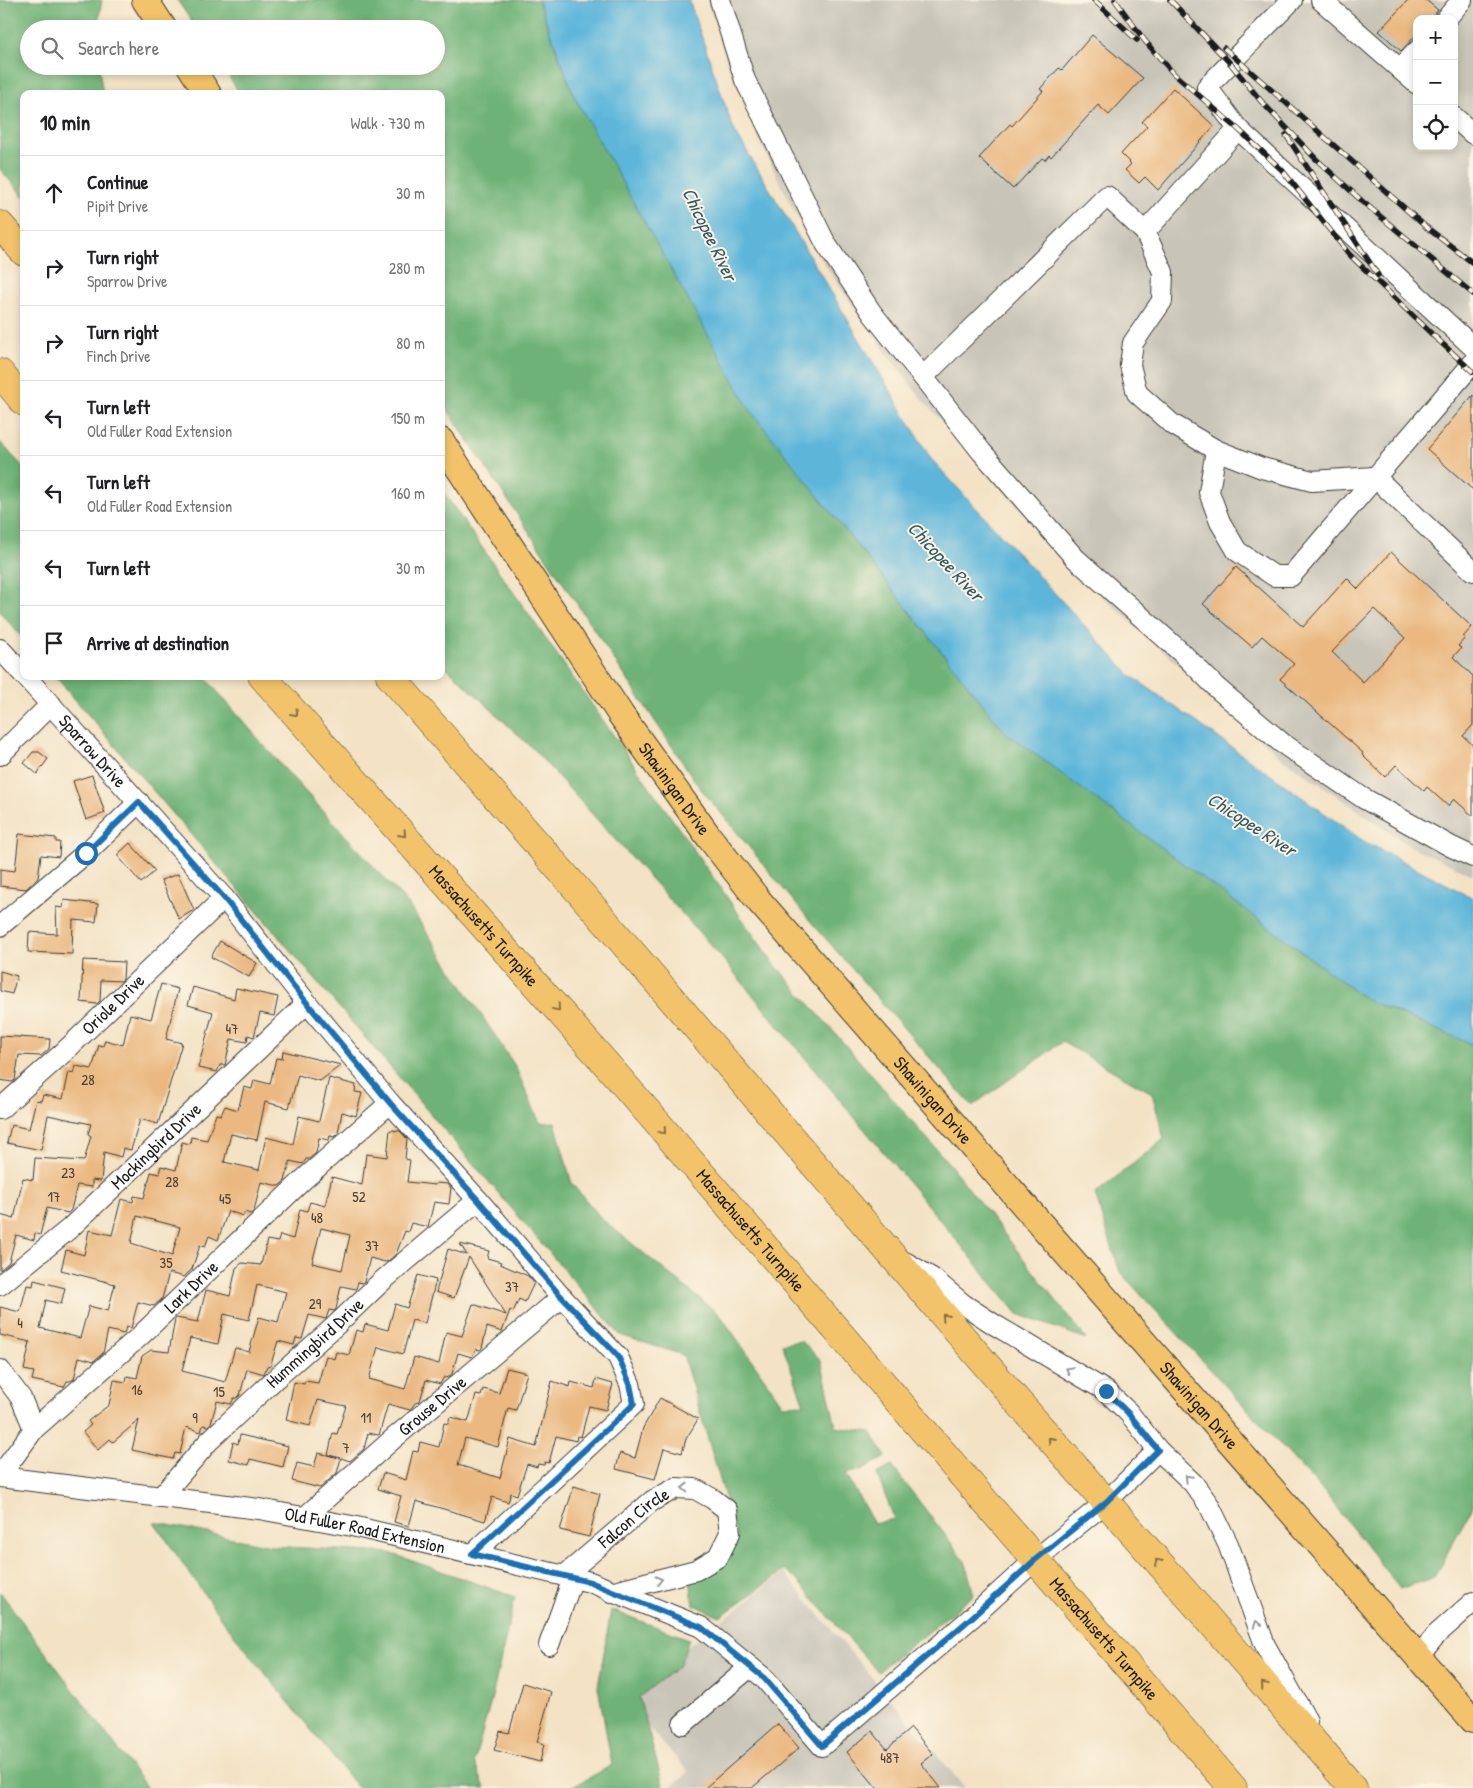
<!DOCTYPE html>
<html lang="en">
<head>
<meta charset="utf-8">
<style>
  :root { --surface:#fff; --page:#f2f2f2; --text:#202124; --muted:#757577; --line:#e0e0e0 }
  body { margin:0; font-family:"Patrick Hand",sans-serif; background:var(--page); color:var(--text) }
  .controls { position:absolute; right:15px; top:15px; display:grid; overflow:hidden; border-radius:10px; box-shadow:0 2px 8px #0003 }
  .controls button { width:45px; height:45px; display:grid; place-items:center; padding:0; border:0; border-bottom:1px solid var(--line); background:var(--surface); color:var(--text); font:25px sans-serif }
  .stop { position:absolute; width:15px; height:15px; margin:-11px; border:4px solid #1f6fb2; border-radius:50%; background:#fff }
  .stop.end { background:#1f6fb2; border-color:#fff; box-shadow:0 1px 5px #0008 }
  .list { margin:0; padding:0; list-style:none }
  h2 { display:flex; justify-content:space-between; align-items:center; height:65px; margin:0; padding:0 20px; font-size:21px }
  h2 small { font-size:16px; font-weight:400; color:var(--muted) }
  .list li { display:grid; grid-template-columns:32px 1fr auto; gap:15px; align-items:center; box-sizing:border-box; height:75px; padding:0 20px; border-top:1px solid var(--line) }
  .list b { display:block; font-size:19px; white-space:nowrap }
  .list p { margin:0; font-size:16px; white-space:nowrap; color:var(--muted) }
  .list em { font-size:16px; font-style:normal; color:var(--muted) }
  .icon { flex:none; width:28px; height:28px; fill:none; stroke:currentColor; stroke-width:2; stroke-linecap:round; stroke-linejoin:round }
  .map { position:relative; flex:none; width:1473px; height:1788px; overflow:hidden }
  .search { position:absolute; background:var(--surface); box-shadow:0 2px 8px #0003; left:20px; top:20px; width:425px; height:55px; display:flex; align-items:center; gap:12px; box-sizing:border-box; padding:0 18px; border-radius:28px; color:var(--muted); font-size:19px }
  .panel { position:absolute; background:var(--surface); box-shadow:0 2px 8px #0003; left:20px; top:90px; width:425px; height:590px; border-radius:10px }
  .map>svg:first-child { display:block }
  .industrial { fill:#c8c4b8; fill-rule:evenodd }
  .forest { fill:#6eb277; stroke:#45674a }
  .water { fill:#5db6da; stroke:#3c697b }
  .building { fill:#eab880; fill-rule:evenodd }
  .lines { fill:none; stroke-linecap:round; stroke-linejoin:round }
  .minor-casing { stroke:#3c3a35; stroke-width:22 }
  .major-casing { stroke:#3c3a35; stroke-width:28 }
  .highway-casing { stroke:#3c3a35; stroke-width:29 }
  .minor { stroke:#fff; stroke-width:20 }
  .major { stroke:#f2c36a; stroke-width:26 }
  .highway { stroke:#f2c36a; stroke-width:28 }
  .rail-casing { stroke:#1c1c1c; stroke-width:5.5 }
  .rail { stroke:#fcf5e5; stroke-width:4; stroke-dasharray:11; stroke-linecap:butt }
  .oneway { stroke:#877043 }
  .oneway2 { stroke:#999 }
  .route { stroke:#1f6fb2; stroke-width:6 }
  .labels { text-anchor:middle; stroke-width:4; stroke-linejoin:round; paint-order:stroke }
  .number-label { font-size:15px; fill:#504335 }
  .street-label { font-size:18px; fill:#1c1c1c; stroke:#fcf5e5 }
  .water-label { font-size:19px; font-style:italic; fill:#365a68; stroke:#fcf5e5 }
</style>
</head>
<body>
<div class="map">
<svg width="1473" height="1788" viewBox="0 0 1473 1788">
  <rect width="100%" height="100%" fill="#fcf5e5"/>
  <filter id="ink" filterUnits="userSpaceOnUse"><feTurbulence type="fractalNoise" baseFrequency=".02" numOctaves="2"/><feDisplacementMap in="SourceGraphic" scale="10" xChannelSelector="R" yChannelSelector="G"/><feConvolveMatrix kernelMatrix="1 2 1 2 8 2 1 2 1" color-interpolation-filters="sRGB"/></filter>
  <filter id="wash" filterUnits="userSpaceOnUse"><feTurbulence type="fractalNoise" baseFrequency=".0096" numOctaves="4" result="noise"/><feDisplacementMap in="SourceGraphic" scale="20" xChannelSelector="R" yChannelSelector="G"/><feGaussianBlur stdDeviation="1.12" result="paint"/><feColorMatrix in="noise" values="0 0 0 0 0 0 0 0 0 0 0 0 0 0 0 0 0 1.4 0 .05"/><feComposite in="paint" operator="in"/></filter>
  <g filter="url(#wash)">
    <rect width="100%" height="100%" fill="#f3e2c4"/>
    <g class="industrial">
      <path d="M707 0H1473V875L1410 846 1282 758 1083 579 920 397 862 320 807 237 759 140 727 62ZM1417 19H1454V146H1417Z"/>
      <path d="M784 1573 965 1788H669L689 1772 621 1698Z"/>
    </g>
    <g class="forest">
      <path d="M0 0H102L97 29H29V66H99L102 88 106 94H24V197L0 169Z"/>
      <path d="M177 0H538L575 98 1367 1000 1473 1045V1506L1434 1577 1400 1589 1325 1493 1120 1272 1095 1194 1164 1139 1152 1093 1062 1042 972 1106 805 915 697 784 441 400V94H240L222 66H436V29H197Z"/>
      <path d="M0 442 24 468V640L0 612Z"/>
      <path d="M441 489 771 960 952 1167 1086 1339 1018 1314 716 951 535 751 441 662Z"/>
      <path d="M55 676H204L281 765 408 904 515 1066 540 1123 555 1122 572 1184 603 1220 721 1316 783 1405 804 1404 782 1344 801 1341 821 1360 836 1427 871 1432 886 1457 861 1470 846 1474 874 1524 894 1519 877 1474 892 1466 965 1561 974 1595 878 1672 794 1577 785 1570 720 1617 693 1604 690 1578 737 1537 683 1355 620 1335Z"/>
      <path d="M154 1522 271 1546 390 1553 515 1597 492 1697 474 1762 485 1788H358L222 1620Z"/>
      <path d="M0 1592 147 1788H0Z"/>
      <path d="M611 1610 689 1639 680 1665 639 1697 663 1785 659 1788H571L612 1765 598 1687Z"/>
    </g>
    <path class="water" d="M538 0H689L733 128 931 459 1130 675 1362 840 1473 898V1045L1367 1000 1005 732 750 410 575 98Z"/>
    <g id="blocks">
      <g class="building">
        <path d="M1408 0H1426L1438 10 1431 19H1417V34L1401 51 1379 31Z"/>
        <path d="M1092 35 1143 78 1109 115 1098 105 1051 157 1049 155 1045 160 1042 158 1013 189 979 158 1010 124 1012 126 1043 91 1040 89 1059 68 1062 70Z"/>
        <path d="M1173 88 1214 126 1158 190 1145 177 1139 183 1125 170 1131 164 1121 154 1147 126 1142 122Z"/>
        <path d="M1473 395V490L1427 449Z"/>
        <path d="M1391 552 1472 627 1463 637 1465 638 1458 646 1461 648 1453 657 1473 676V725L1463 736 1473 745V816L1454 799 1448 806 1427 787 1424 791 1396 765 1385 777 1362 755 1363 753 1280 679 1294 664 1262 636 1252 647 1203 604 1236 567 1303 627 1347 578 1358 589ZM1374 609 1405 638 1363 682 1332 652Z"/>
        <path d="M33 752H39L48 759 37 774 24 763Z"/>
        <path d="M92 775 105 813 86 820 73 781Z"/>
        <path d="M19 834 56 838V842H60L59 857 41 855 38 878 26 889 0 886V869L15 871Z"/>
        <path d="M130 843 155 871 141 883 117 855Z"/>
        <path d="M178 874 194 910 179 919 161 880Z"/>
        <path d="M64 900 98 904 96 922 73 920 72 954 28 952 29 932 57 934 56 907 63 908Z"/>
        <path d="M220 941 257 963 249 977 211 957Z"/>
        <path d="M83 960 124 962 123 979 121 981 101 980 100 1001 97 1004 81 1002Z"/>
        <path d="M0 971 17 976 12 994 0 991Z"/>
        <path d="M161 984 178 989 166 1039 182 1043 158 1124 140 1119 131 1150 123 1148 121 1157 104 1152 101 1181 92 1180V1187L77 1185 71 1210 68 1213 47 1208 40 1235 35 1233 34 1240 16 1235 9 1262 0 1270V1215L14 1219 23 1178 33 1180 35 1158 84 1161 91 1136 88 1134 91 1124 48 1115 41 1150 7 1143 11 1125 29 1129 36 1100 41 1101 43 1095 63 1099 69 1072 74 1073 76 1066 92 1069 99 1045 103 1046 105 1040 123 1045 130 1014 151 1019Z"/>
        <path d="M193 987 234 999 236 988 278 997 274 1016 260 1013 254 1037 248 1035 247 1042 231 1039 225 1065H220L217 1072 198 1068 213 1012 188 1005Z"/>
        <path d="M0 1036 50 1039 49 1049 41 1056 19 1055 15 1080 12 1082 0 1080Z"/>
        <path d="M283 1051 341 1065 320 1081 298 1075 289 1108 265 1102 257 1140 231 1134 224 1162 259 1170 266 1137 293 1144 299 1116 319 1121 329 1078 356 1085 355 1092 362 1093 356 1116 342 1112 338 1133 334 1137 330 1136 329 1140 319 1138 316 1153 309 1159H306L303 1164 290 1161 285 1181 279 1186 261 1182 254 1211 250 1214 245 1212 243 1216 228 1211 218 1240 209 1236 205 1247 200 1245 192 1269 184 1277 169 1273 162 1299 154 1306 138 1302 131 1328 126 1327 124 1334 108 1330 103 1353 94 1361 79 1357 74 1379 70 1381H67L64 1387 32 1380 34 1372 24 1370 30 1342 0 1335V1307L20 1312 27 1285 33 1286 34 1280 65 1288 61 1304 46 1300 40 1328 80 1338 89 1306 108 1311 115 1284 61 1270 66 1250 84 1255 89 1230 112 1235 121 1199 133 1202 134 1196 144 1198 151 1172 159 1174 161 1166 176 1170 182 1142 190 1144 191 1137 207 1140 216 1114 221 1115 225 1106 238 1110 244 1087 252 1089 254 1080 270 1084 276 1058 282 1059ZM137 1216 180 1227 172 1256 131 1243Z"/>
        <path d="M390 1130 400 1131 407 1139 405 1159 410 1160 407 1182 435 1185 436 1183 448 1184 451 1188 449 1204 434 1202 428 1227 411 1223 408 1232 405 1231 396 1254 388 1261 385 1262 370 1258 364 1282 362 1283 358 1282 356 1289 341 1286 336 1309 334 1311 329 1310 326 1319 309 1315 302 1339 296 1338 294 1345 278 1341 270 1367 267 1366 264 1374 247 1369 240 1395 237 1398H234L231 1404 217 1401 211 1423 208 1426 203 1425 201 1432 186 1427 180 1454 175 1453 173 1459 132 1450 139 1420 113 1442 110 1439 98 1450 83 1432 91 1425 88 1421 109 1405 114 1380 126 1382 127 1376 137 1378 142 1356 151 1350 169 1352 175 1319 176 1318 198 1322 206 1290 230 1296 236 1268 242 1263 261 1265 267 1240 278 1242 280 1235 293 1239 300 1209 307 1211 310 1202 325 1206 332 1177 362 1185 366 1154 387 1157ZM321 1228 350 1235 342 1270 312 1263ZM257 1285 286 1292 278 1322 259 1317 249 1352 235 1348 225 1382 182 1371 190 1338 218 1344 224 1314 249 1320Z"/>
        <path d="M460 1244 489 1251 487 1258 501 1262 500 1264 528 1276 534 1283 525 1302 519 1299 513 1312 510 1310 502 1332 487 1327 482 1348 480 1350 476 1349 472 1357 458 1353 452 1374 447 1378 444 1377 440 1384 426 1380 420 1401 415 1403 410 1410 388 1404 379 1435 368 1433 364 1449 350 1461 341 1458 337 1473 320 1488 292 1481 297 1463 314 1467 318 1453 340 1458 328 1455 333 1433 337 1434 346 1406 318 1400 310 1426 286 1420 294 1382 304 1384 305 1381 318 1383 326 1356 334 1359 336 1352 349 1355 356 1330 363 1332 365 1324 388 1330 395 1304 407 1308 418 1275 436 1280 425 1323 412 1320 403 1354 378 1347 369 1379 405 1389 414 1357 439 1364 446 1332 462 1336 473 1304 506 1315 469 1257 454 1298 436 1292 448 1249 467 1255Z"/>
        <path d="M507 1368 527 1373 516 1410 508 1408 498 1447 465 1438 458 1465 500 1478 510 1439 536 1447 552 1381 570 1387 571 1382 594 1388 596 1379 613 1384 606 1410 589 1406 581 1437 577 1436 576 1441 556 1436 549 1463 545 1462 544 1465 538 1464 537 1467 527 1464 517 1495 511 1493 508 1502 492 1497 485 1521 416 1501 409 1526 394 1522 401 1496 378 1489 383 1473 406 1480 413 1451 418 1452 420 1442 439 1447 444 1423 448 1424 450 1417 468 1422 476 1395 481 1396 483 1389 499 1393Z"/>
        <path d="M660 1398 698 1419 686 1439 682 1453 664 1448 655 1479 616 1469 620 1453 635 1458 643 1428Z"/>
        <path d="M240 1435 288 1446 283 1467 250 1459 249 1465 229 1460 233 1442 238 1444Z"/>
        <path d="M574 1486 600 1494 589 1537 560 1530Z"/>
        <path d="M523 1683 551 1692 537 1742 544 1744 540 1762 494 1750 500 1731 509 1733Z"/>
        <path d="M778 1724 799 1748 752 1788H705Z"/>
        <path d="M911 1728 933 1754 921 1763 941 1788H877L847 1752 872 1731 887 1749Z"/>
      </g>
    </g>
  </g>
  <g filter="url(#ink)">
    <use href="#blocks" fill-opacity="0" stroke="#3c3a35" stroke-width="1"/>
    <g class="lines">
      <g class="minor-casing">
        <g id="minor">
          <path d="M720 0 745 80 826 244 872 313 923 377"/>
          <path d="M1321 0 1417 84"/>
          <path d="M1446 19 1462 0"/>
          <path d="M1400 69 1417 51"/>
          <path d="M1454 117 1473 134"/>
          <path d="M1238 129 1473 347"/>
          <path d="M1145 232 1238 129 1207 87 1292 0"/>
          <path d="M1216 450 1209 492 1220 522 1237 551 1274 576H1291L1473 363"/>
          <path d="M1473 571 1375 477 1312 481 1262 468 1216 450 1172 424 1137 393 1130 365 1133 343 1162 301 1163 272 1145 232 1107 196 923 377 981 451 1075 558 1182 653 1218 689 1282 743 1363 798 1450 846 1473 857"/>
          <path d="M0 649 24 675"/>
          <path id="s1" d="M25 676 224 898 307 1003 390 1103 478 1200 558 1293 618 1357 630 1384 634 1404 473 1554"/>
          <path d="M0 755 51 704"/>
          <path d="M0 926 86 853 139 802"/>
          <path id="s2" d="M0 1109 64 1052 224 898"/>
          <path d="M905 1262 932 1278 963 1304 995 1325 1106 1391 1129 1413 1158 1450 1193 1483 1209 1505 1228 1544 1265 1645 1307 1721"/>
          <path id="s3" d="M0 1285 69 1229 307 1003"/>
          <path d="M0 1370 21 1398 34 1429"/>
          <path id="s4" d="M0 1476 34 1429 139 1337 303 1180 390 1103"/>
          <path id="s5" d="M0 1477 259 1509 352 1526 590 1582 701 1627 764 1678 822 1746 970 1619 1035 1560 1106 1502 1158 1450"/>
          <path id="s6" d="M161 1497 208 1442 274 1380 334 1327 381 1282 478 1200"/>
          <path id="s7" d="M305 1517 393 1439 562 1297"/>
          <path id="s8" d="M564 1576 652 1501 676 1488 695 1489 713 1499 727 1510 730 1533 718 1557 696 1570 611 1592"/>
          <path d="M549 1645 573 1578"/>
          <path d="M1418 1657 1436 1635 1473 1602"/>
          <path d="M683 1724 750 1667"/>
        </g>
      </g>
      <g class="major-casing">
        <g id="major">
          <path d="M145 0 164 29"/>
          <path d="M190 66 208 94"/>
          <path id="s9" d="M441 441 621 715 709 837 759 901 1473 1720"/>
        </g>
      </g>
      <g class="highway-casing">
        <g id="highway">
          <path d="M0 225 24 252"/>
          <path d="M0 373 24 402"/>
          <path id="s10" d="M262 676 615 1074 1233 1788"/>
          <path d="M390 676 603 919 1019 1403 1197 1606 1353 1788"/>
        </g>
      </g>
      <use href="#minor" class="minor"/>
      <use href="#major" class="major"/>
      <use href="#highway" class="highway"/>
      <g class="rail-casing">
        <g id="rail">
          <path d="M1094 0 1137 40"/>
          <path d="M1115 0 1145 41 1174 74 1238 129 1282 170 1349 254 1438 340"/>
          <path d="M1170 0 1230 63 1261 101 1316 159 1362 201 1473 294"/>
          <path d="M1224 48 1426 227 1473 263"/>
          <path d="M1286 135 1378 275"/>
          <path d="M1434 336 1473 372"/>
        </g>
      </g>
      <use href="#rail" class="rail"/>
    </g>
    <defs><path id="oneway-chevron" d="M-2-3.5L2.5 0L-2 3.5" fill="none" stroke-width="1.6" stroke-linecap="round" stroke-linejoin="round" transform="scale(1.25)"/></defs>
    <g class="oneway">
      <use href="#oneway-chevron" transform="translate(295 713) rotate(48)"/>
      <use href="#oneway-chevron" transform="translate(403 834) rotate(48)"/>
      <use href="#oneway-chevron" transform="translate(557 1008) rotate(49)"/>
      <use href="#oneway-chevron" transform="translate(663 1131) rotate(49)"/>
      <use href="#oneway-chevron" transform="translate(945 1317) rotate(-131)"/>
      <use href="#oneway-chevron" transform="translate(1051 1440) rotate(-132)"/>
      <use href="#oneway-chevron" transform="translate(1158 1562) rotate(-131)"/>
      <use href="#oneway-chevron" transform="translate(1264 1685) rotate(-130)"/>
    </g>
    <g class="oneway2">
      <use href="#oneway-chevron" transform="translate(1069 1370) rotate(-152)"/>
      <use href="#oneway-chevron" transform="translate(1188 1478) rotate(-135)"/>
      <use href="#oneway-chevron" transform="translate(685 1488) rotate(-179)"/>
      <use href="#oneway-chevron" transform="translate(659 1580) rotate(-14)"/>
      <use href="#oneway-chevron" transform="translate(1257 1624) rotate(-109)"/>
    </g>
  </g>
  <g class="lines" filter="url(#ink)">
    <path class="route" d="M86 853 139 802 224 898 307 1003 390 1103 478 1200 558 1293 618 1356 630 1384 634 1404 472 1554 590 1582 701 1627 764 1678 822 1746 970 1619 1035 1560 1106 1502 1158 1450 1128 1413 1106 1391"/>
  </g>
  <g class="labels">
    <g class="number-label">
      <text x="232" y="1034">47</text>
      <text x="88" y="1085">28</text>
      <text x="68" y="1178">23</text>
      <text x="172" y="1187">28</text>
      <text x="54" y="1202">17</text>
      <text x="359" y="1202">52</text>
      <text x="225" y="1204">45</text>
      <text x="317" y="1223">48</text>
      <text x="372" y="1251">37</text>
      <text x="166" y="1268">35</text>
      <text x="512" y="1292">37</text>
      <text x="315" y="1309">29</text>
      <text x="20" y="1328">4</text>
      <text x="137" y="1395">16</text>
      <text x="219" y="1397">15</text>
      <text x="195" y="1423">9</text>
      <text x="366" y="1423">11</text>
      <text x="346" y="1453">7</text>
      <text x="890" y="1763">487</text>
    </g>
    <g class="street-label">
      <text dy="6" stroke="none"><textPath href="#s1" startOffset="101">Sparrow Drive</textPath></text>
      <text dy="6" stroke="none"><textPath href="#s9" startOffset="419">Shawinigan Drive</textPath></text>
      <text dy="6" stroke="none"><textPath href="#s10" startOffset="334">Massachusetts Turnpike</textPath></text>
      <text dy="6" stroke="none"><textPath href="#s2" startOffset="154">Oriole Drive</textPath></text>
      <text dy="6" stroke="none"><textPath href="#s9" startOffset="824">Shawinigan Drive</textPath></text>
      <text dy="6" stroke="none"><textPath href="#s3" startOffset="209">Mockingbird Drive</textPath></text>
      <text dy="6" stroke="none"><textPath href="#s10" startOffset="739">Massachusetts Turnpike</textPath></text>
      <text dy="6" stroke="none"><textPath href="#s4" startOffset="270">Lark Drive</textPath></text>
      <text dy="6" stroke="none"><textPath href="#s6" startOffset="218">Hummingbird Drive</textPath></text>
      <text dy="6" stroke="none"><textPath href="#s9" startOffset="1229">Shawinigan Drive</textPath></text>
      <text dy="6" stroke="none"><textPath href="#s7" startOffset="169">Grouse Drive</textPath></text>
      <text dy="6" stroke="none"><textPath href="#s8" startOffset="91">Falcon Circle</textPath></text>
      <text dy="6" stroke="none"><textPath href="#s5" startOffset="369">Old Fuller Road Extension</textPath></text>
      <text dy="6" stroke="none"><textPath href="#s10" startOffset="1279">Massachusetts Turnpike</textPath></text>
    </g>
    <g class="water-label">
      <text transform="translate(710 234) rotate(64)" y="7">Chicopee River</text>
      <text transform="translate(946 561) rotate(47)" y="7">Chicopee River</text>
      <text transform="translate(1252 824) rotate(33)" y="7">Chicopee River</text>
    </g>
  </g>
</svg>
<div class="controls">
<button>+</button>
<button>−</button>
<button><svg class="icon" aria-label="locate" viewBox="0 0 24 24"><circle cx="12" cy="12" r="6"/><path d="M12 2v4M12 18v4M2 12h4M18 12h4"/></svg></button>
</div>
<div class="stop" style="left:86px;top:853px"></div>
<div class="stop end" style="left:1106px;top:1391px"></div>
<div class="search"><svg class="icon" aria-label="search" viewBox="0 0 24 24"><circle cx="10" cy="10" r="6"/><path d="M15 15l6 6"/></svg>Search here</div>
<section class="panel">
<h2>10 min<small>Walk · 730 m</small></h2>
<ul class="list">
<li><svg class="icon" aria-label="ahead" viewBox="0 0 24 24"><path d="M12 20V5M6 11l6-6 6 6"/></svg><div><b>Continue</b><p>Pipit Drive</p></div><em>30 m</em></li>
<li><svg class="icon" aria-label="right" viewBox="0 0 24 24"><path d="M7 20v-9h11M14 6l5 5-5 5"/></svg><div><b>Turn right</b><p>Sparrow Drive</p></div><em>280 m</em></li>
<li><svg class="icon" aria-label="right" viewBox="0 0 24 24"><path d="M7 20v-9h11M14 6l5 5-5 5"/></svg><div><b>Turn right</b><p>Finch Drive</p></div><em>80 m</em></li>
<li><svg class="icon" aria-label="left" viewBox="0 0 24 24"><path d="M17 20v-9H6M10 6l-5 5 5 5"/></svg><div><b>Turn left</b><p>Old Fuller Road Extension</p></div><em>150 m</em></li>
<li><svg class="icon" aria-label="left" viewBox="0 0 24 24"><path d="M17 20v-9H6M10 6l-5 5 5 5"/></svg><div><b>Turn left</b><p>Old Fuller Road Extension</p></div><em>160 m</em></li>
<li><svg class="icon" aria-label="left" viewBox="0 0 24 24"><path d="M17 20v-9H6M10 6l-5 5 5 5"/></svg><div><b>Turn left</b></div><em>30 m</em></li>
<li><svg class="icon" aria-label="arrive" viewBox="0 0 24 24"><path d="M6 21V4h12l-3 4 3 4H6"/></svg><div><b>Arrive at destination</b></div></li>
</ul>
</section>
</div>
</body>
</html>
